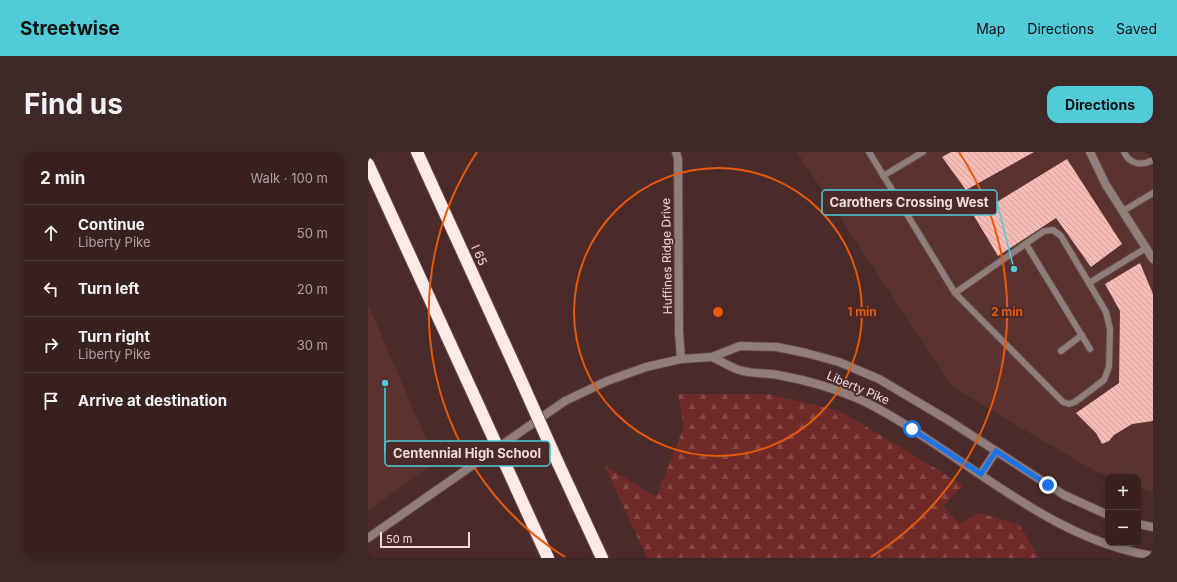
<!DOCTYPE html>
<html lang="en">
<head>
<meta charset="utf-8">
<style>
  :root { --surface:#38201f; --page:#3f2828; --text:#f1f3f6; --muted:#aba3a4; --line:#523e3d; --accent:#52cbd8 }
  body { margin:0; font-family:Inter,sans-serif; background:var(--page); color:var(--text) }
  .controls { position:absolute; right:12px; bottom:12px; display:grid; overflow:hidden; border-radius:8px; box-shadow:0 2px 10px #0003 }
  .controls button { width:36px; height:36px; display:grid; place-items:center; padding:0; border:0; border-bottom:1px solid var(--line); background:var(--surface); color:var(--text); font:20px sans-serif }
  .scale { position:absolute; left:12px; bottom:10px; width:90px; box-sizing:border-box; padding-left:4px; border:2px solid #f1dcd9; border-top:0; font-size:11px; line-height:14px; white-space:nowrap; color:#f1dcd9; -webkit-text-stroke:3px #4b2b29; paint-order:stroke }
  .stop { position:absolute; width:12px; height:12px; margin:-9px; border:3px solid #1a73e8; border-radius:50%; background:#fff }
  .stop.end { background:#1a73e8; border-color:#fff; box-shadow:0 1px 4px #0008 }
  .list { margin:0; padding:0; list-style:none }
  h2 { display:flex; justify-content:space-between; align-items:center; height:52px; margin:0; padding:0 16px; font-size:17px }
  h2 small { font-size:13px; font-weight:400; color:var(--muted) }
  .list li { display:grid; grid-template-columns:26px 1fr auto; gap:12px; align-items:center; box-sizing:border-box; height:56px; padding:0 16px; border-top:1px solid var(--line) }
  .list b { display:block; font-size:15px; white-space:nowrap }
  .list p { margin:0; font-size:13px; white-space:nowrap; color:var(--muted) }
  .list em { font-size:13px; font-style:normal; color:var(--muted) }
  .icon { flex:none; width:22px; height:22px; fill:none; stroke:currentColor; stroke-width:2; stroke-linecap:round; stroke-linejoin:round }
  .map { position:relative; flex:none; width:785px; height:406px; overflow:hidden; border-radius:12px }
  header { display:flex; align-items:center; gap:24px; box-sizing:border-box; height:56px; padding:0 20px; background:var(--accent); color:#111 }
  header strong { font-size:19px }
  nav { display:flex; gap:22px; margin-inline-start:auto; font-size:14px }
  .intro { display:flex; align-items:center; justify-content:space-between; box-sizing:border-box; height:96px; padding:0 24px }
  h1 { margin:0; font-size:28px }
  .button { padding:10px 18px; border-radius:12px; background:var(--accent); color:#111; font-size:14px; font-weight:700 }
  main { display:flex; gap:24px; padding:0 24px }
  aside { flex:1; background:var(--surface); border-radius:12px; box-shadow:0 2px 10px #0003 }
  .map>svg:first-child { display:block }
  .built { fill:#5a3330 }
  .forest { fill:url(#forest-firs) }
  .building { fill:url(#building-back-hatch) }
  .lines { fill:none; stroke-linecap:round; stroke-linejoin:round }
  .service-casing { stroke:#664745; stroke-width:8 }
  .minor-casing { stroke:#664745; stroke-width:10 }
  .tertiary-casing { stroke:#664745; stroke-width:10 }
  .motorway-casing { stroke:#664745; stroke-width:14 }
  .service { stroke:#8f7e7c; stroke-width:6 }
  .minor { stroke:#8f7e7c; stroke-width:8 }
  .tertiary { stroke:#8f7e7c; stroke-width:8 }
  .motorway { stroke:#fbeae8; stroke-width:12 }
  .motorway-bridge-casing { stroke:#664745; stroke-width:14; stroke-linecap:butt }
  .motorway-bridge { stroke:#fbeae8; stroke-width:12 }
  .route { stroke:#1a73e8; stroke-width:5 }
  .ring { fill:none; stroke:#e8590c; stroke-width:2 }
  .labels { text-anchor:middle; stroke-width:4; stroke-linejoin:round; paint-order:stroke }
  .street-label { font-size:12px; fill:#f1dcd9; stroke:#4b2b29 }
  .centre { fill:#e8590c; stroke:#4b2b29; stroke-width:2 }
  .ring-label { font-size:12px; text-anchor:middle; font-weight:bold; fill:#e8590c; stroke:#4b2b29; stroke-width:4; stroke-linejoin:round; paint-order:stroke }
  .leader { fill:none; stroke:#52cbd8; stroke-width:1.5 }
  .callout-dot { fill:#52cbd8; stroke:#4b2b29; stroke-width:1.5 }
  .callout { fill:#4b2b29; stroke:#52cbd8; stroke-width:1.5 }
  .callout-label { font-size:13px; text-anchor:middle; font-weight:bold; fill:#f1dcd9 }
</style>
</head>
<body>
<header>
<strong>Streetwise</strong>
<nav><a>Map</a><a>Directions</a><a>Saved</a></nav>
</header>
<div class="intro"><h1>Find us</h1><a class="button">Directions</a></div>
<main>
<aside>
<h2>2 min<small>Walk · 100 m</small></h2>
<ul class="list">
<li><svg class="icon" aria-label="ahead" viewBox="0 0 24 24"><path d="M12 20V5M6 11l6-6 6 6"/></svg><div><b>Continue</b><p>Liberty Pike</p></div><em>50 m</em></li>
<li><svg class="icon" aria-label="left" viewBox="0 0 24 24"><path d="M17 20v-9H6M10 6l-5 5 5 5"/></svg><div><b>Turn left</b></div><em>20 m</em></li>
<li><svg class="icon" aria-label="right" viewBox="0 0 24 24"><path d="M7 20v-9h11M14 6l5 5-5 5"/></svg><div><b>Turn right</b><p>Liberty Pike</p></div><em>30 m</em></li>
<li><svg class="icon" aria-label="arrive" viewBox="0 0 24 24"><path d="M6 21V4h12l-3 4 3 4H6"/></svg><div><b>Arrive at destination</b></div></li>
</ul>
</aside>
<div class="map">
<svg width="785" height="406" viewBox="0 0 785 406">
  <defs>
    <pattern id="forest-firs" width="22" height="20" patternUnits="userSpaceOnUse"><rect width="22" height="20" fill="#702b28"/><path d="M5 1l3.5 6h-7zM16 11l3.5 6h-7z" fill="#854947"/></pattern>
    <pattern id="building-back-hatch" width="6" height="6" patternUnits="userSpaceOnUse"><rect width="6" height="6" fill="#f7bcb6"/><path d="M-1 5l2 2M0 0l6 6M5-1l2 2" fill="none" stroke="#cb9e99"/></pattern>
  </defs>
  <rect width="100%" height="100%" fill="#4b2b29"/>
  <g class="built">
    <path d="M429 0H785V340L770 335V325H744L727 319 660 280 584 234Z"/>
    <path d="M0 153 68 310 0 358Z"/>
  </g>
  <path class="forest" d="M310 242H400L472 259 595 333 575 354 591 372 612 361 651 372 671 406H279L237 314 288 345 316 275Z"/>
  <g class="building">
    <path d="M583 0H666L598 38 574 5Z"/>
    <path d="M699 7 754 92 723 115 688 66 630 104 606 64Z"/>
    <path d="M772 111 785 142V269L764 272 746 283 741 289 734 292 728 281 708 261 751 231 752 159 737 132Z"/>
  </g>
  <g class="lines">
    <g class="service-casing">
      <g id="service">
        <path d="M501 0 587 141 695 250 701 252 707 250 736 228 741 215 742 177 738 160 693 84 685 78 676 79 587 141"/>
        <path d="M756 0C762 13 774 14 785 8"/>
        <path d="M515 24 555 0"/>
        <path d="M755 59 785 41"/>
        <path d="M658 92 722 197"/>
        <path d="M721 131 778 96"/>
        <path d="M693 199 714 183"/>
      </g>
    </g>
    <g class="minor-casing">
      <g id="minor">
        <path d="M308 0 310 7 311 180 313 207"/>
        <path d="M722 0 738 33 785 107"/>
      </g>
    </g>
    <g class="tertiary-casing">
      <g id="tertiary">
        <path d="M344 205C353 209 362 215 371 218 384 222 398 221 410 223 438 228 466 236 491 247 515 258 537 272 559 287 630 333 699 390 785 404"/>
        <path d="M613 322 628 299"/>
        <path d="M770 372 785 375"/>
        <path d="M0 386 197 249 239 229 278 215 313 207 344 205 372 194 409 195 438 201 471 210 511 227 580 268 696 343 740 363"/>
      </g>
    </g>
    <g class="motorway-casing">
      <g id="motorway">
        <path d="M49 0 148 217"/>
        <path d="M0 12 108 248"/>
        <path d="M190 311 234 406"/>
        <path d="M149 338 180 406"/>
      </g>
    </g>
    <use href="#service" class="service"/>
    <use href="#minor" class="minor"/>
    <use href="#tertiary" class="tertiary"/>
    <use href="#motorway" class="motorway"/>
    <g class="motorway-bridge-casing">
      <g id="motorway-bridge">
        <path d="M148 217 190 311"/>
        <path d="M108 248 149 338"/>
      </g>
    </g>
    <use href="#motorway-bridge" class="motorway-bridge"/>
  </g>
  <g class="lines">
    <path class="route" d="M544 277 613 322 628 299 680 333"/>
  </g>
  <g class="ring">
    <circle cx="350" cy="160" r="144"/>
    <path d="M197 405A289 289 0 0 1 109 0M591 0A289 289 0 0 1 503 405"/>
  </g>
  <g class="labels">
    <g class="street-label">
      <text transform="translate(111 103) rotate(66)" y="4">I 65</text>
      <text transform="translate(299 104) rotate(-91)" y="4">Huffines Ridge Drive</text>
      <text transform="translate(490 236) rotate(23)" y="4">Liberty Pike</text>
    </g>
  </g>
  <circle cx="350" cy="160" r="6" class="centre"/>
  <g class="ring-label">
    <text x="494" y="164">1 min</text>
    <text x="639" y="164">2 min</text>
  </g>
  <path class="leader" d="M646 117L629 50M17 231L17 301"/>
  <g class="callout-dot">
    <circle cx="646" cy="117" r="4"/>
    <circle cx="17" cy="231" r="4"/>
  </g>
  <g class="callout">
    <rect x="454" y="38" width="175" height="25" rx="4"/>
    <rect x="17" y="289" width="165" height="25" rx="4"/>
  </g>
  <g class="callout-label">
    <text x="541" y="55">Carothers Crossing West</text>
    <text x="99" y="306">Centennial High School</text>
  </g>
</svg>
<div class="controls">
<button>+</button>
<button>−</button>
</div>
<div class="scale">50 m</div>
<div class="stop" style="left:544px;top:277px"></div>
<div class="stop end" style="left:680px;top:333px"></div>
</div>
</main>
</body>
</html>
